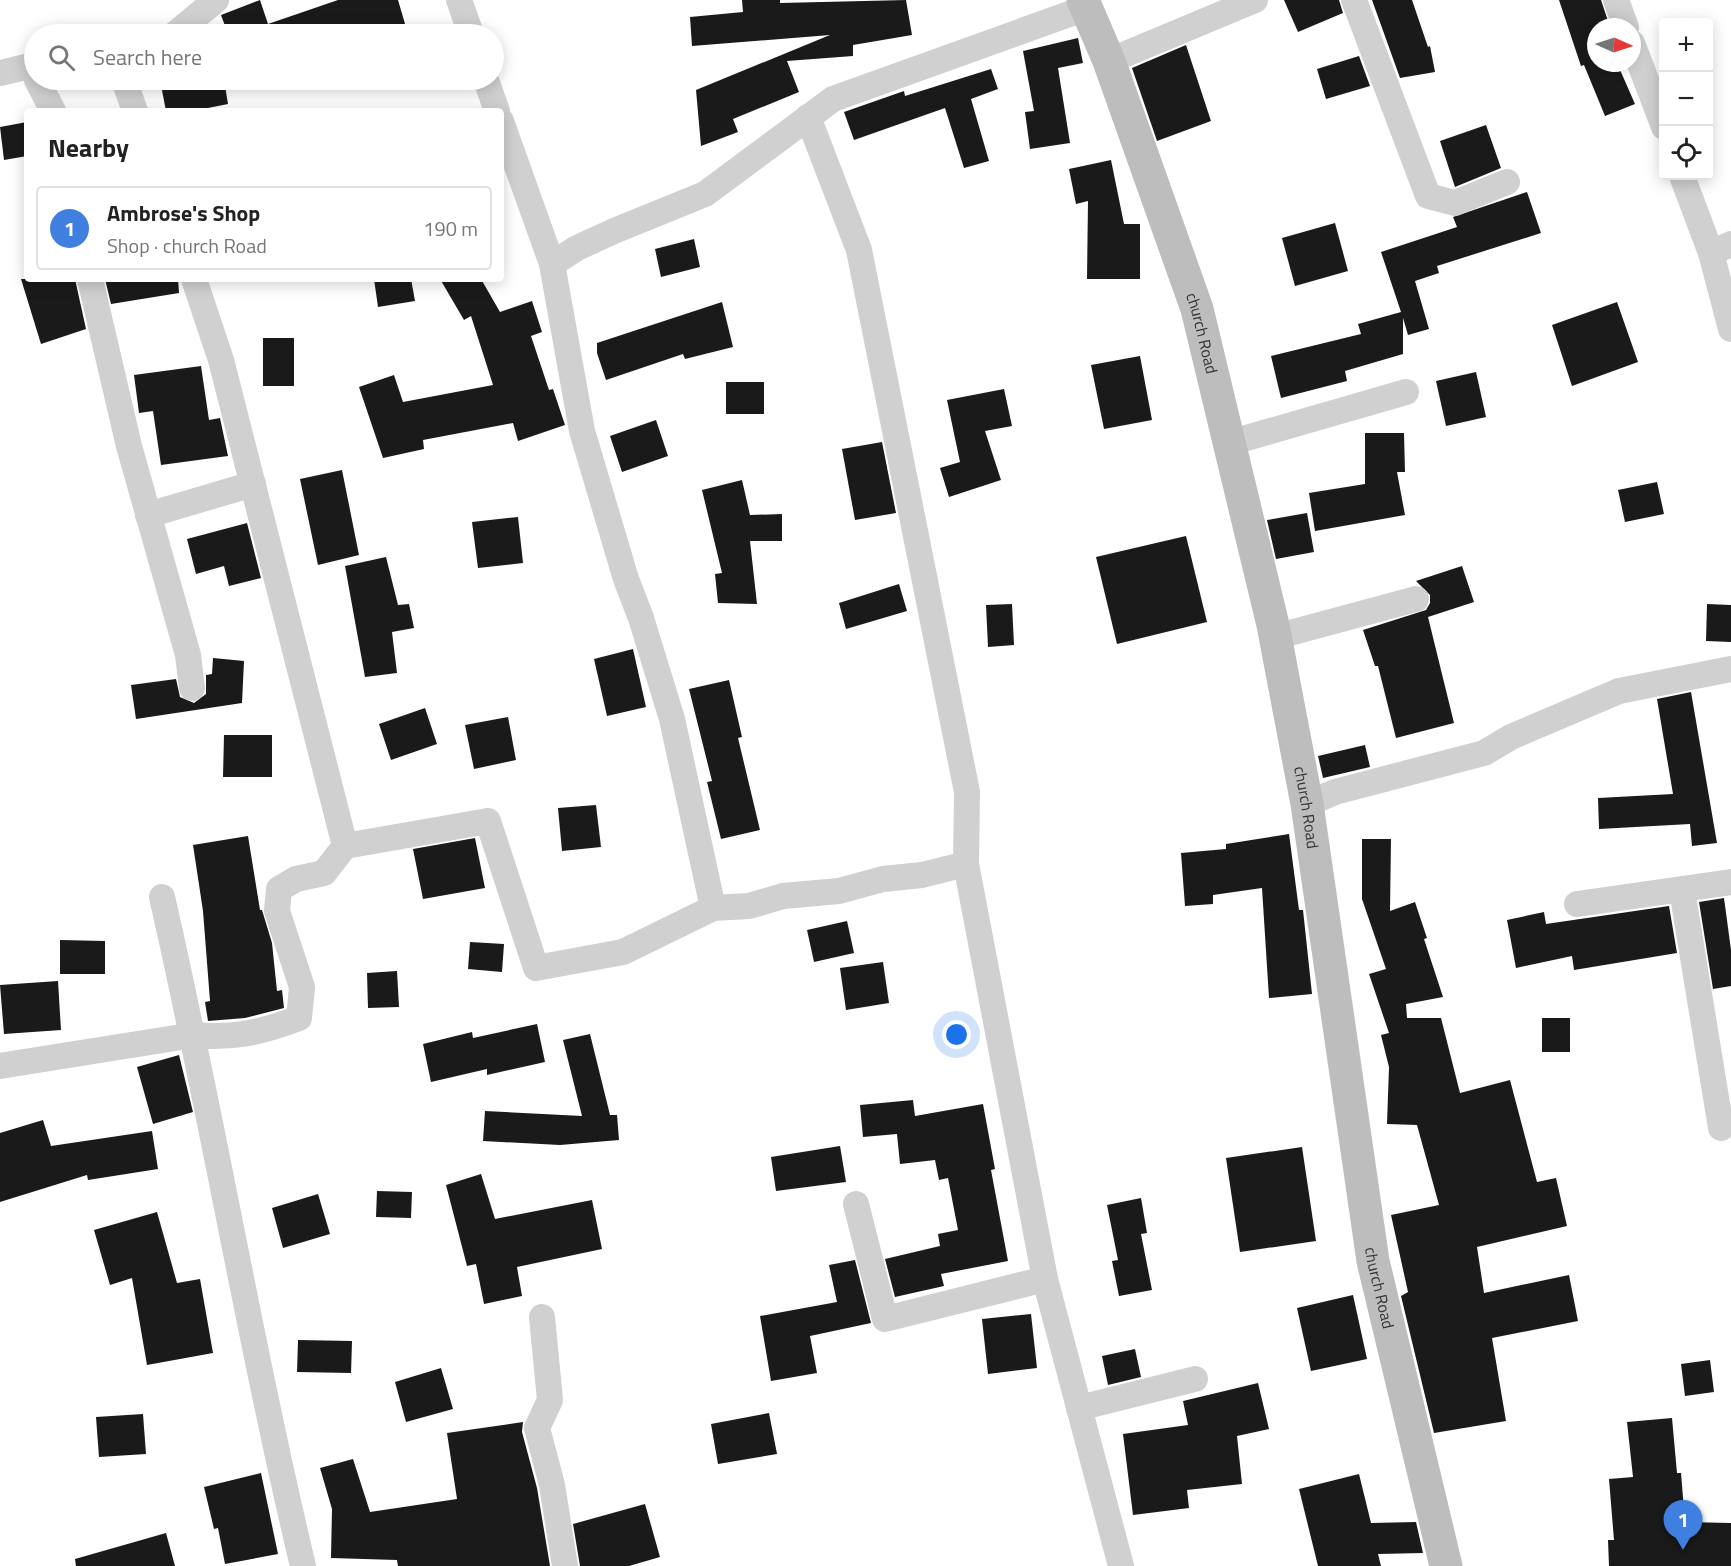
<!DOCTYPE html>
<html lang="en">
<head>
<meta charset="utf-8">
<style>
  :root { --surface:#fff; --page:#f6f6f6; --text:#222; --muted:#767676; --line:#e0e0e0; --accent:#b45309 }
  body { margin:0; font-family:"Titillium Web",sans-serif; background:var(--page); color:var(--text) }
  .controls { position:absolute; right:18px; top:18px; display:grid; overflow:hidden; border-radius:6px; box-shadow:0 3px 15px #0003 }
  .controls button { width:54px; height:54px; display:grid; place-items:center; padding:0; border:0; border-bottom:2px solid var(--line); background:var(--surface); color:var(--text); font:30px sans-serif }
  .compass { position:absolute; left:1587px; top:18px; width:54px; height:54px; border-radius:50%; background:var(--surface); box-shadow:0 3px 15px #0003; rotate:93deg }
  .you { position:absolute; left:957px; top:1035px; width:21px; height:21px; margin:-15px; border:4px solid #fff; border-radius:50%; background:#1a73e8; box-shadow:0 0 0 9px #1a73e833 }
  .badge { display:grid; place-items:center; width:39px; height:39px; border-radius:50%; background:var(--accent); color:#fff; font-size:20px; font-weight:700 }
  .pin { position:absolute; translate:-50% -50px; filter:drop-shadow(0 2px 3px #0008) }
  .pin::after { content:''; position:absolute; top:32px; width:21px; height:18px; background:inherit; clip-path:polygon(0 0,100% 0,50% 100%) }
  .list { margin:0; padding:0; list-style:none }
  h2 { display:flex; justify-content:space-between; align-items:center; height:78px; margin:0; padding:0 24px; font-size:26px }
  h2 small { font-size:20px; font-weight:400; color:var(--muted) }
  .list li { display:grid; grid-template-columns:39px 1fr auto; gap:18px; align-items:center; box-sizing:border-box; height:84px; margin:0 12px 12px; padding:0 12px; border:2px solid var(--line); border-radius:6px }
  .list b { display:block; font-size:22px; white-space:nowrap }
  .list p { margin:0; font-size:20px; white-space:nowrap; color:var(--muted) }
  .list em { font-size:20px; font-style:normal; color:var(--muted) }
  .icon { flex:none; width:33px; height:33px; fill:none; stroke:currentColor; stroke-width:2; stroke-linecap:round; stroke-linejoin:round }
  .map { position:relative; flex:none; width:1731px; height:1566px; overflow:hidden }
  .search { position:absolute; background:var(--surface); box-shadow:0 3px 15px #0003; left:24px; top:24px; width:480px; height:66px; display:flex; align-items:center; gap:15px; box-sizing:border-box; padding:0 21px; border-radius:33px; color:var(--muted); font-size:22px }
  .panel { position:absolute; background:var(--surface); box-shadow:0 3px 15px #0003; left:24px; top:108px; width:480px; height:174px; border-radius:6px }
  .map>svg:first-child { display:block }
  .building { fill:#1a1a1a }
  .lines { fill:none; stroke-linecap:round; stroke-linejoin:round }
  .street { stroke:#d0d0d0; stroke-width:26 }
  .secondary { stroke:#bdbdbd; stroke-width:33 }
  .labels { text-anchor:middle; stroke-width:6; stroke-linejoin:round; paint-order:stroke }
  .street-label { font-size:16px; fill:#333; stroke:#fff }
</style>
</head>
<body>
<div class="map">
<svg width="1731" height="1566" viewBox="0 0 1731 1566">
  <rect width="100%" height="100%" fill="#fff"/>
  <g class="building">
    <path d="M260 0 268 24 338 0H398L408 34H228L221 15Z"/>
    <path d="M742 0H780V3L906 0 912 35 853 45V56L787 61 799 92 733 119 738 132 701 146 696 90 830 35 692 46 690 17 743 12Z"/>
    <path d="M1284 0H1339L1343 13 1298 32Z"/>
    <path d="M1372 0H1412L1428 47 1430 46 1435 72 1400 78Z"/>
    <path d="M1559 0H1601L1610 27H1596V63H1617L1635 104 1605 116 1584 65 1581 66Z"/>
    <path d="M1078 38 1083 63 1058 68 1070 143 1030 149 1025 112 1034 111 1023 51Z"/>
    <path d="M1186 45 1211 121 1157 141 1132 68Z"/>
    <path d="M1359 56 1370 86 1326 99 1317 69Z"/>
    <path d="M991 69 998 89 971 99 989 161 964 168 945 108 854 140 844 112 904 91 905 96Z"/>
    <path d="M160 80H224L228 104 193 111H166Z"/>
    <path d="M27 122V156L4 160 0 127Z"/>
    <path d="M1486 125 1501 168 1455 187 1440 141Z"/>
    <path d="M1111 160 1124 224H1140V279H1087L1088 201 1076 204 1069 169Z"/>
    <path d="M1527 192 1541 233 1437 266 1439 273 1415 281 1429 329 1408 335 1403 318V354L1345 371 1347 381 1281 398 1271 356 1361 334 1358 324 1401 312 1381 252 1457 227 1453 217Z"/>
    <path d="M1335 223 1348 271 1295 286 1282 238Z"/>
    <path d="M694 239 700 267 661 277 655 249Z"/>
    <path d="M21 279H75L86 329 41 344Z"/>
    <path d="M105 279H178L179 293 111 304Z"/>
    <path d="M374 279H411L415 301 378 307Z"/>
    <path d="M440 279H481L500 312 532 301 542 332 531 336 549 390 553 389 565 425 518 441 513 423 423 440 424 449 383 458 359 387 394 375 403 402 493 385 471 316 464 320Z"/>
    <path d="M722 302 733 347 685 359 683 354 606 380 597 353V343Z"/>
    <path d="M1617 302 1638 362 1572 386 1552 325Z"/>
    <rect x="263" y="338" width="31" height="48"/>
    <path d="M1140 356 1152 420 1104 429 1091 365Z"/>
    <path d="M201 366 209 420 220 418 228 456 161 465 153 411 139 413 134 375Z"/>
    <path d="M1476 372 1486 417 1446 426 1436 381Z"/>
    <rect x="726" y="382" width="38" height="32"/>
    <path d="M1004 389 1012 426 985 431 1001 480 949 497 940 468 960 462 947 400Z"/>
    <path d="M656 420 668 456 622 472 610 436Z"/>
    <path d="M1365 433H1404L1405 472H1397L1405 515 1315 531 1309 493 1365 484Z"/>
    <path d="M882 442 896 513 855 520 842 449Z"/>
    <path d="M342 470 359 555 318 565 300 479Z"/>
    <path d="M742 480 750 515 782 514V541H750L757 604 718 603 715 574 722 573 702 490Z"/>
    <path d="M1657 482 1664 514 1625 522 1618 490Z"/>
    <path d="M1307 513 1314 552 1276 559 1267 520Z"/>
    <path d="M518 517 523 563 478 568 472 522Z"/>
    <path d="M247 523 261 578 229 586 224 566 196 574 187 539Z"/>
    <path d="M1186 536 1207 622 1117 644 1096 557Z"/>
    <path d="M386 557 398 605 409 604 414 628 392 632 397 673 365 677 345 566Z"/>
    <path d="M1462 566 1474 602 1428 617 1454 723 1396 738 1378 666H1375L1363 630 1426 610 1430 603V595L1416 581Z"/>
    <path d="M899 584 907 611 846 629 839 603Z"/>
    <path d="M1012 604 1014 645 988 647 986 605Z"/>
    <path d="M1707 604 1731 605V642L1706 641Z"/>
    <path d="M633 649 646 707 607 716 594 659Z"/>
    <path d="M213 658 244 661 242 703 136 719 131 685 176 679 180 697 194 703 206 694V675L212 674Z"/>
    <path d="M729 680 742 737 738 738 760 830 721 839 707 782 712 781 689 689Z"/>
    <path d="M1691 692 1717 843 1692 846 1690 824 1599 829 1598 798 1673 794 1657 699Z"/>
    <path d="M425 708 437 744 391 760 379 724Z"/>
    <path d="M508 717 516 760 474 769 465 725Z"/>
    <path d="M224 735H272V777H223Z"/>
    <path d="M1365 745 1370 767 1323 778 1318 756Z"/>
    <path d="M596 805 601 847 562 851 558 808Z"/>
    <path d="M1289 834 1299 910H1303L1312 994 1269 998 1262 888 1213 895V904L1185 906 1181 853 1226 849V844Z"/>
    <path d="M248 836 260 910H262L272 943 277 991 282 990 284 1008 245 1018 208 1021 205 1002 210 1001 203 911 193 845Z"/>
    <path d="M475 838 485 888 423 899 413 849Z"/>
    <path d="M1362 839H1391L1390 911 1415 902 1427 938 1424 939 1443 997 1406 1004 1407 1018H1441L1460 1093 1510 1080 1537 1182 1556 1178 1567 1226 1477 1247 1484 1293 1569 1275 1578 1321 1492 1338 1506 1421 1434 1433 1401 1296 1408 1292 1391 1215 1439 1205 1417 1125 1387 1124 1389 1067 1381 1035 1389 1033 1369 974 1386 969 1362 899Z"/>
    <path d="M1724 898 1731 950V986L1713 989 1699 902Z"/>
    <path d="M1669 906 1677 953 1574 970 1572 956 1516 968 1507 920 1544 912 1546 924Z"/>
    <path d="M847 921 854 953 814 962 807 930Z"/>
    <path d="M60 940 105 941V974H60Z"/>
    <path d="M470 942 504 944 502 972 468 969Z"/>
    <path d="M883 962 889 1003 846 1010 840 968Z"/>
    <path d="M397 971 399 1007 368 1008 367 973Z"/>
    <path d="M58 981 61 1030 4 1034 0 985Z"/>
    <rect x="1542" y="1018" width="28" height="34"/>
    <path d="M537 1024 545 1062 487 1075V1069L431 1082 423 1044 472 1032 473 1038Z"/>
    <path d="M590 1034 610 1115H617L619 1140 560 1145 483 1141 485 1111 582 1116 563 1040Z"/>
    <path d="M179 1055 193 1112 153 1124 137 1067Z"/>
    <path d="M913 1100 915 1116 983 1104 995 1169 991 1170 1008 1261 941 1274 944 1286 895 1297 885 1259 940 1246 938 1234 958 1230 948 1178 939 1180 935 1160 900 1164 897 1134 863 1137 860 1105Z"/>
    <path d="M43 1120 51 1146 152 1131 158 1169 88 1180 87 1175 0 1202V1133Z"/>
    <path d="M840 1146 846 1182 776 1191 771 1157Z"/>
    <path d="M1302 1147 1316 1241 1240 1252 1226 1158Z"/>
    <path d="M481 1174 495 1219 592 1200 602 1249 517 1267 522 1296 484 1304 476 1264 467 1266 446 1185Z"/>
    <path d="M377 1191 412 1192 411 1218 376 1217Z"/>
    <path d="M318 1194 330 1234 283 1248 272 1208Z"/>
    <path d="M1141 1198 1147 1233 1141 1234 1152 1290 1119 1296 1112 1261 1118 1260 1107 1205Z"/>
    <path d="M157 1212 177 1283 200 1279 213 1353 147 1365 132 1278 110 1285 94 1230Z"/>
    <path d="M855 1260 871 1323 810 1336 817 1373 771 1381 760 1316 837 1302 829 1265Z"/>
    <path d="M1353 1295 1367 1359 1311 1371 1297 1308Z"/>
    <path d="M1031 1314 1037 1368 988 1374 982 1319Z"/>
    <path d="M298 1340 352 1341 351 1373 297 1372Z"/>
    <path d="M1135 1349 1141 1377 1108 1385 1102 1356Z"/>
    <path d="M1710 1360 1714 1392 1685 1396 1681 1364Z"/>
    <path d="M441 1368 453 1409 406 1422 395 1382Z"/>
    <path d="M1258 1383 1269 1429 1237 1436 1242 1484 1187 1490 1189 1508 1133 1515 1123 1434 1188 1425 1183 1401Z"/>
    <path d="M769 1413 777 1454 718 1464 711 1424Z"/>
    <path d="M143 1414 146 1454 99 1457 96 1417Z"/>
    <path d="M1672 1418 1677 1473H1681L1685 1522 1731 1523V1566H1609L1608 1540H1614L1609 1479 1633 1477 1627 1422Z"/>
    <path d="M523 1422 522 1432 537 1488 550 1566H398L397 1560 331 1558 332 1509 320 1468 353 1459 370 1512 457 1499 447 1433Z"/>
    <path d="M261 1473 278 1554 225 1564 218 1528 214 1529 204 1487Z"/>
    <path d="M1359 1474 1371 1523 1416 1522 1423 1553 1378 1554 1381 1566H1318L1299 1489Z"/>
    <path d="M645 1504 660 1557 629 1566H580L573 1524Z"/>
    <path d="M166 1533 175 1566H76L75 1559Z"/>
  </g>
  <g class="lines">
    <g class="street">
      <path d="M459 0 471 34"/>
      <path d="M1354 0 1428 196 1455 203 1507 182"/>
      <path d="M1616 0 1626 27"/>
      <path d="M175 34 216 0"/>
      <path d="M1632 43 1664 127"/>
      <path d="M1109 61 1255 0"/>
      <path d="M0 73 34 65"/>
      <path d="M37 80 53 111"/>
      <path d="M124 80 135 111"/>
      <path d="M486 80 497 111"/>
      <path d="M808 117 859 250 967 792 966 864 1045 1279 1121 1566"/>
      <path d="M501 121 552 264 582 431 626 579 641 618 672 719 713 908"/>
      <path d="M1682 176 1711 253 1731 329"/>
      <path d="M1711 253 1731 244"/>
      <path d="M552 264 577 248 614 231 705 194 833 99 1086 8"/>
      <path d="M90 279 129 446 188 655 192 688"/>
      <path d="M194 279 221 360 345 846"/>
      <path d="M1229 443 1406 392"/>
      <path d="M148 515 253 484"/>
      <path d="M1275 637 1416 599"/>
      <path d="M1307 804 1335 792 1484 753 1511 737 1619 691 1731 669"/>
      <path d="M1682 890 1721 1128"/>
      <path d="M162 897C213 1119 250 1344 303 1566"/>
      <path d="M1577 904 1731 882"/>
      <path d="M0 1066 194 1035C232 1039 263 1032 299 1018L302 987 277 911 279 889 296 879 324 873 345 846 488 821 536 968 623 952 713 908 749 906 783 896 839 891 883 879 922 875 966 864"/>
      <path d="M856 1204 885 1319 1045 1279"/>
      <path d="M542 1317 550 1400 537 1428 552 1485 565 1566"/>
      <path d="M1079 1408 1195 1379"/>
    </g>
    <path class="secondary" id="s1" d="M1083 0 1109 61 1197 309 1273 625 1307 804 1373 1261 1446 1566"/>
  </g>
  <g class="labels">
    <g class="street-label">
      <text dy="6" stroke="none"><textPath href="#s1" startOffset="354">church Road</textPath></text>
      <text dy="6" stroke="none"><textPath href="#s1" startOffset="840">church Road</textPath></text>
      <text dy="6" stroke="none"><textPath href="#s1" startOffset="1326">church Road</textPath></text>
    </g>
  </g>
</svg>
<div class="controls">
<button>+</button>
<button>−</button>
<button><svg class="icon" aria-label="locate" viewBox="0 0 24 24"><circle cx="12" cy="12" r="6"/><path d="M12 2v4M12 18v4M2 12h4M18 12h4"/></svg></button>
</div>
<svg class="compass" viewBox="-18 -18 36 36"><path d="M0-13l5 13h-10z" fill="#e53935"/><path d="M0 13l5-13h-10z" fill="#767676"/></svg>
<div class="you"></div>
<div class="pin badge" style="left:1683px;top:1550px;background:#3f7fe0">1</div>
<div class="search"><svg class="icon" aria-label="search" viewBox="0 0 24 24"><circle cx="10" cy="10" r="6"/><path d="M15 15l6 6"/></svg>Search here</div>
<section class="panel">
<h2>Nearby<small></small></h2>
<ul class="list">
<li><span class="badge" style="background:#3f7fe0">1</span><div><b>Ambrose's Shop</b><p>Shop · church Road</p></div><em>190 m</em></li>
</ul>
</section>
</div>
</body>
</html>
